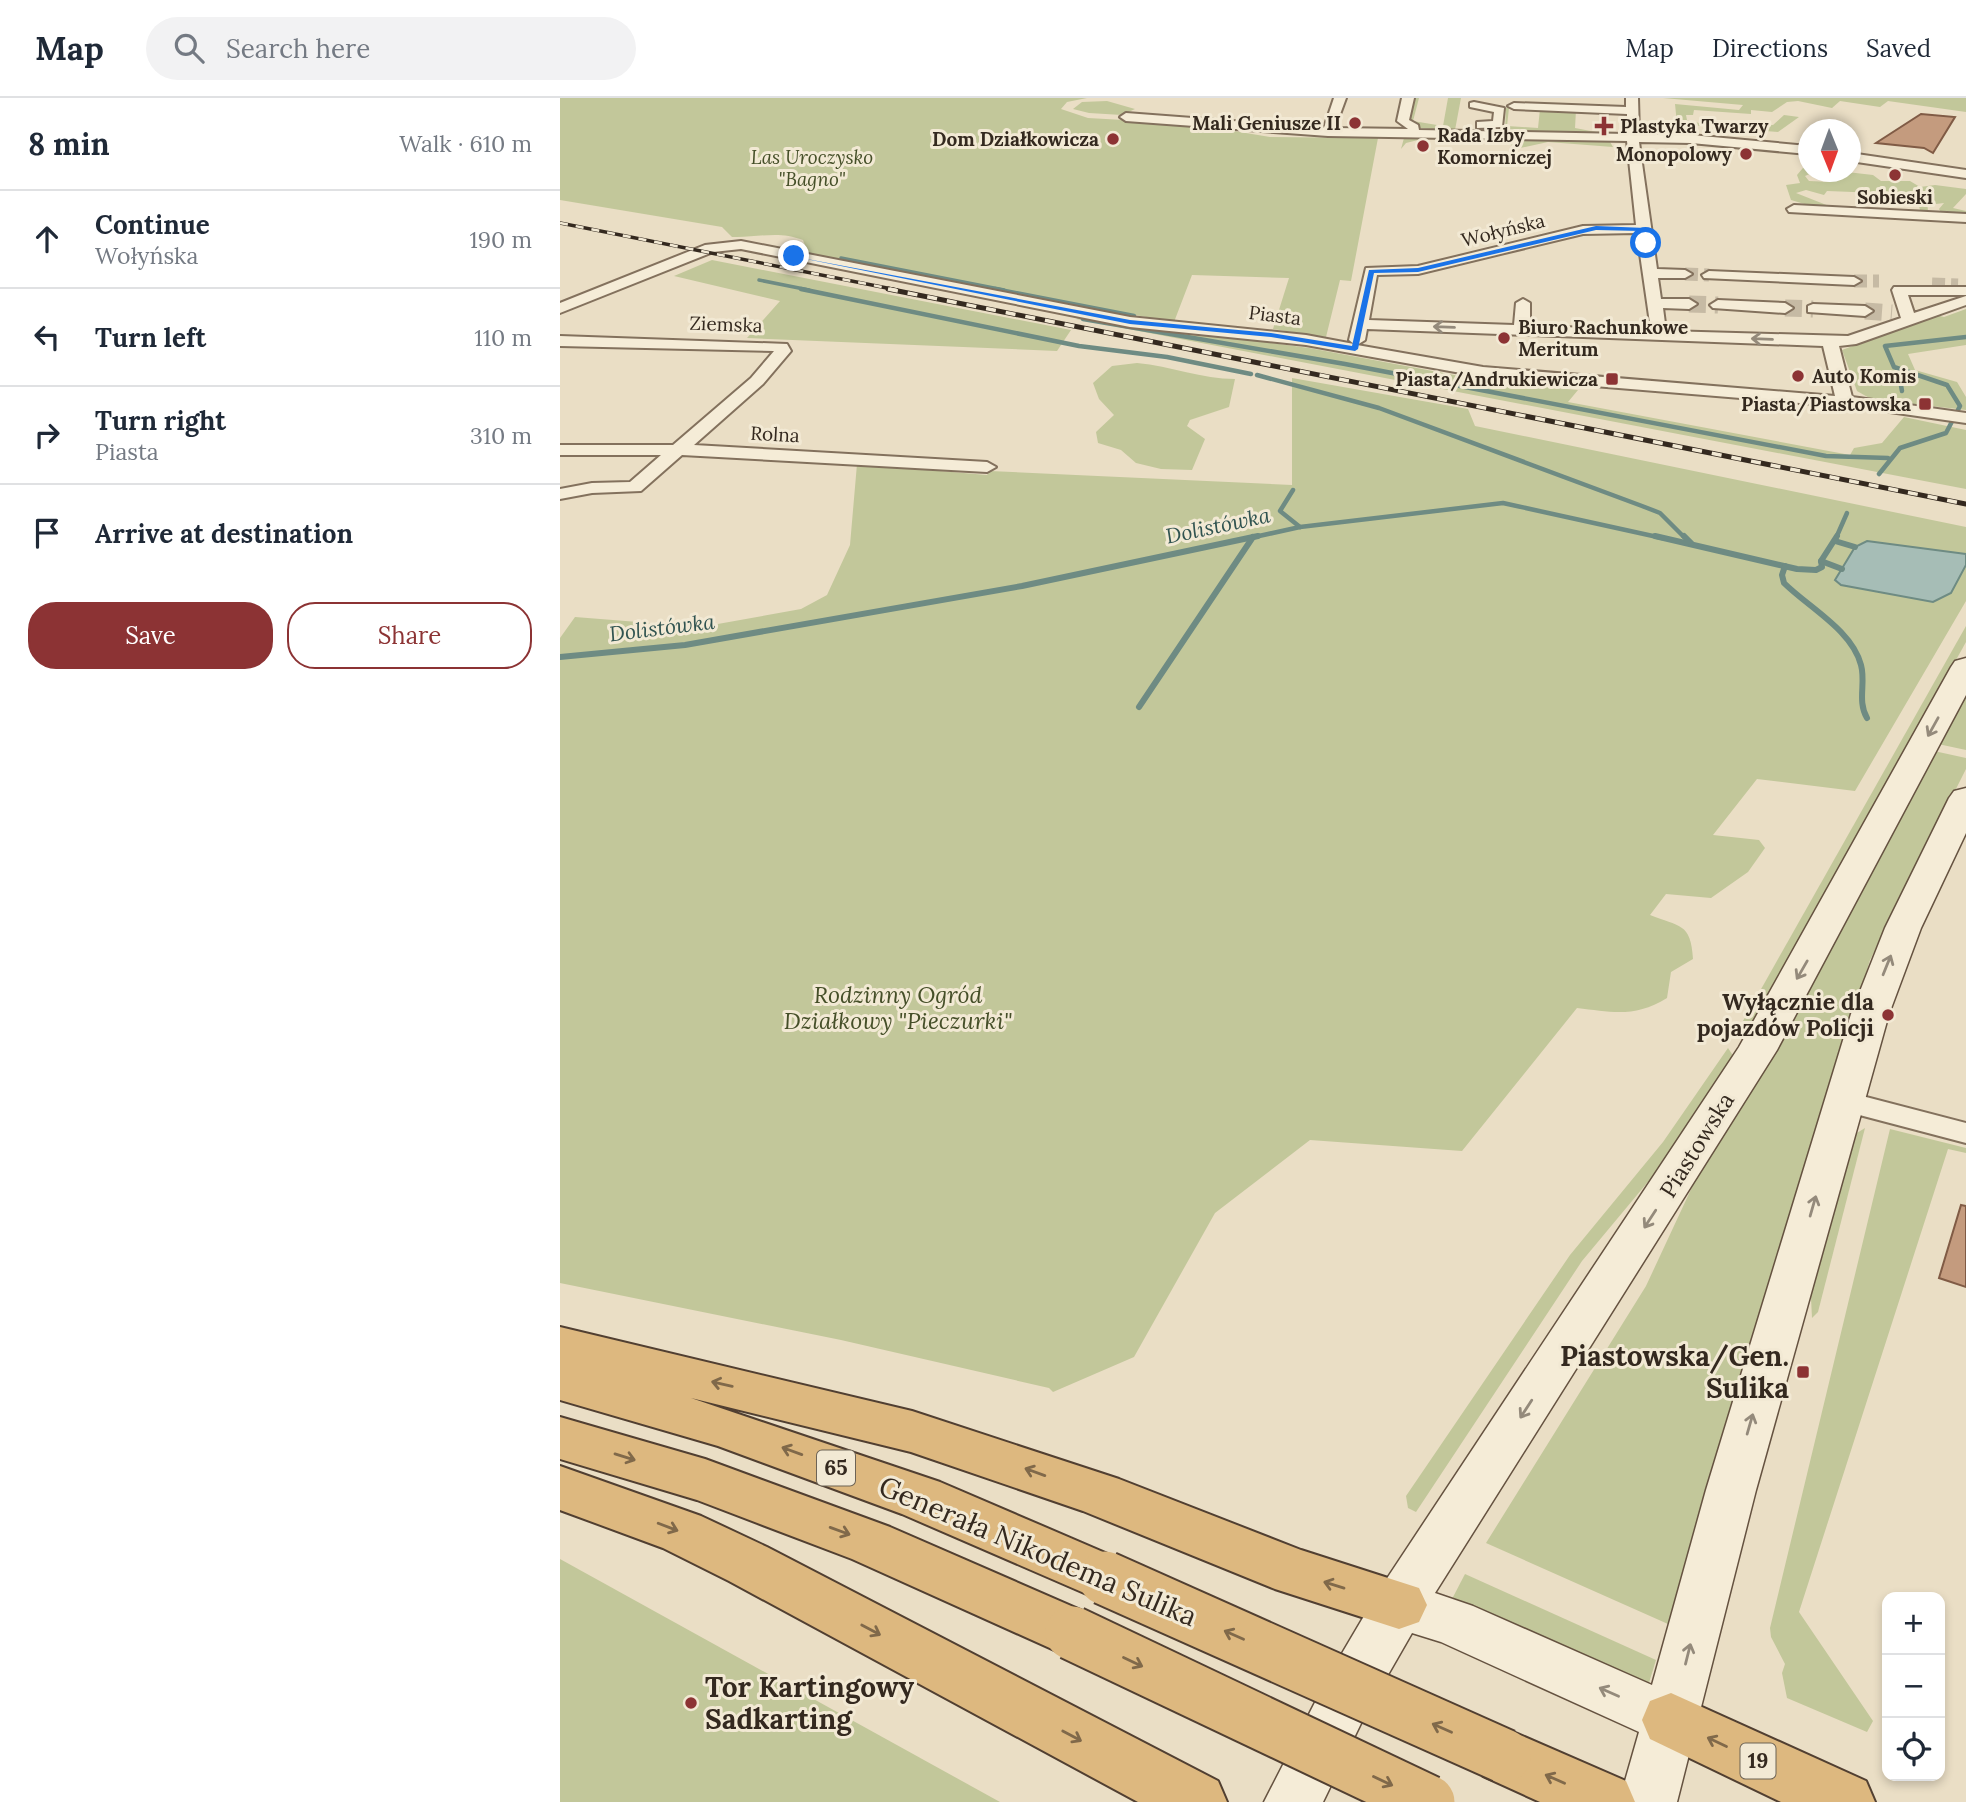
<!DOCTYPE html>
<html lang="en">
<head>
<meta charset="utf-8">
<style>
  :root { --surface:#fff; --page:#f2f2f3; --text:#1f2937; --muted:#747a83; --line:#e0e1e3; --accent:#8c3334 }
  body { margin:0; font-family:Lora,serif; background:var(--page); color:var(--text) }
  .controls { position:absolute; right:21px; bottom:21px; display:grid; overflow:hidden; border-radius:14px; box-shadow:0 4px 10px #0003 }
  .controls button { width:63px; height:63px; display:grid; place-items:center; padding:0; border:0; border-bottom:2px solid var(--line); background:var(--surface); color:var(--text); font:35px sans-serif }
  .compass { position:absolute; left:1238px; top:21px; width:63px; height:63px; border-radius:50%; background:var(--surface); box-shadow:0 4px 10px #0003; rotate:179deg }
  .stop { position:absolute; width:21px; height:21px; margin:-16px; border:5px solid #1a73e8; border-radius:50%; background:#fff }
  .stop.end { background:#1a73e8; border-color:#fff; box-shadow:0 2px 7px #0008 }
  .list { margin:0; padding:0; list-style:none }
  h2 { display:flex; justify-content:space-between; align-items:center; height:91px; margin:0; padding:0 28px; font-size:30px }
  h2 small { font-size:23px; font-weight:400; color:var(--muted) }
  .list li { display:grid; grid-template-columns:46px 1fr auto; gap:21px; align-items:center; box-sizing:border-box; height:98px; padding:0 28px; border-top:2px solid var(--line) }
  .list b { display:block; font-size:26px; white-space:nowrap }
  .list p { margin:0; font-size:23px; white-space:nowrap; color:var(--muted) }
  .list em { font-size:23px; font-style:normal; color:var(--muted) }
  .actions { display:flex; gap:14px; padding:21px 28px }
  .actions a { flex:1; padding:16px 0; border:2px solid var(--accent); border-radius:28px; text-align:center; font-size:24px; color:var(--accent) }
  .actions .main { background:var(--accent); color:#fff }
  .icon { flex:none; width:38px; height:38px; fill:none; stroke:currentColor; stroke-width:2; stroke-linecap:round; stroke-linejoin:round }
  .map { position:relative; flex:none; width:1406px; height:1704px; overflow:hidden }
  header { display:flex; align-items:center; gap:42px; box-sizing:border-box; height:98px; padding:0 35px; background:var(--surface); border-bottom:2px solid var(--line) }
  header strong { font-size:33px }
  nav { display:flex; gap:38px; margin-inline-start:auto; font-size:24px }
  .search { width:490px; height:63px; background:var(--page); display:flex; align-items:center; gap:18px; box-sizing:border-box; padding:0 24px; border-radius:38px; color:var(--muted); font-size:26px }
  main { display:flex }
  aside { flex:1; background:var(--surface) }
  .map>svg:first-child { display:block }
  .green { fill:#c2c79a }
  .water { fill:#a6bdb6; stroke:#6e8b83; stroke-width:2 }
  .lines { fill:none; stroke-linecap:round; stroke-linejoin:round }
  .stream-far2 { stroke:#6e8b83; stroke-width:3.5 }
  .stream-far1 { stroke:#6e8b83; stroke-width:4.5 }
  .stream { stroke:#6e8b83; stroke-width:6 }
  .building { fill:#c49b7e; stroke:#805b45; stroke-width:2 }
  .minor-tunnel-far1 { stroke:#c6baa4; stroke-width:13; stroke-dasharray:13 6; stroke-linecap:butt }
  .minor-tunnel { stroke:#c6baa4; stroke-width:17; stroke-dasharray:17 9; stroke-linecap:butt }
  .minor-casing { stroke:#83715d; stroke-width:4 }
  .secondary-casing { stroke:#655240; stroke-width:3 }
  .trunk-casing { stroke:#513f31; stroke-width:4 }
  .minor { fill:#f5ecd7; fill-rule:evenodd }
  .secondary { fill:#f5ecd7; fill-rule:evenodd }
  .trunk { fill:#ddb87f; fill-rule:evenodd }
  .rail-far1-casing { stroke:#34291f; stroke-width:3.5 }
  .rail-casing { stroke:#34291f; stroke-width:5 }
  .rail-far1 { stroke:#f2e9d4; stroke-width:2.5; stroke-dasharray:8; stroke-linecap:butt }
  .rail { stroke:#f2e9d4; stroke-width:3.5; stroke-dasharray:10; stroke-linecap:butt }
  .trunk-bridge-casing { stroke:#513f31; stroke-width:57; stroke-linecap:butt }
  .trunk-bridge { stroke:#ddb87f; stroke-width:53 }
  .oneway { stroke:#948a7b }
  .oneway2 { stroke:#80694a }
  .route { fill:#1a73e8 }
  .poi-dot { fill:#8c3334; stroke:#f2e9d4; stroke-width:2.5 }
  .labels { text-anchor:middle; stroke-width:6; stroke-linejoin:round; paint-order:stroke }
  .far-poi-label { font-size:19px; font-weight:bold; fill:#34291f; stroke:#f2e9d4; text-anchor:end }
  .far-park-label { font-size:19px; font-style:italic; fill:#454f28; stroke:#f2e9d4 }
  .far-street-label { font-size:19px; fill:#34291f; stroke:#f2e9d4 }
  .far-water-label { font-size:21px; font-style:italic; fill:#305350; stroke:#f2e9d4 }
  .shield { fill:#f2e9d4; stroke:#6d6355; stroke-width:2 }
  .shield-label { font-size:21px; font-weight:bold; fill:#34291f }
  .park-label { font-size:23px; font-style:italic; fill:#454f28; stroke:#f2e9d4 }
  .poi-label { font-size:23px; font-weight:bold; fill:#34291f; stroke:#f2e9d4; text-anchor:end }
  .street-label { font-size:23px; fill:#34291f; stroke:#f2e9d4 }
  .near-poi-label { font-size:28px; font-weight:bold; fill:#34291f; stroke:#f2e9d4; text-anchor:end }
  .near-street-label { font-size:28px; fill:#34291f; stroke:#f2e9d4 }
</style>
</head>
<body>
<header>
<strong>Map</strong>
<div class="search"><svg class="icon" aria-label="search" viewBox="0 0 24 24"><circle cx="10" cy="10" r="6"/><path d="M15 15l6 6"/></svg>Search here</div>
<nav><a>Map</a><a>Directions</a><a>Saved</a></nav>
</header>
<main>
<aside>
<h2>8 min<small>Walk · 610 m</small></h2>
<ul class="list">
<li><svg class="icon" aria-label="ahead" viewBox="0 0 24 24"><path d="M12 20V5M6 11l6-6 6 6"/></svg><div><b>Continue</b><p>Wołyńska</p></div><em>190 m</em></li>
<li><svg class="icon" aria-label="left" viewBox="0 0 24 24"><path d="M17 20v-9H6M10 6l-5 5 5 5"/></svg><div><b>Turn left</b></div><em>110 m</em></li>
<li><svg class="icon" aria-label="right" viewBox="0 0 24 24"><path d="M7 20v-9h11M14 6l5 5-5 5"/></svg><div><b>Turn right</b><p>Piasta</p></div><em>310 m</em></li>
<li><svg class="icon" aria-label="arrive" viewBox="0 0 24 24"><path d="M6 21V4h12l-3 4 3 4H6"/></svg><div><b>Arrive at destination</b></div></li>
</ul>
<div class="actions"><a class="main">Save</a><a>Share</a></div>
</aside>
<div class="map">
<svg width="1406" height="1704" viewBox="0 0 1406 1704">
  <rect width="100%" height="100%" fill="#eadec5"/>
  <g class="green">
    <path d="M0 0H527L507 4 501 11 528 20 652 27 656 30 710 39 818 40 791 183 780 182 766 239 713 231 729 180 632 177 614 224 249 158 243 142C218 132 197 140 172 139L162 129 0 102Z"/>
    <path d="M848 0H859L853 23 883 28 888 0H901L895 32H909L857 33 876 31 854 30 843 23Z"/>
    <path d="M1103 0H1406V14L1328 3 1320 9 1280 3 1272 10 1238 3 1227 4 1212 14 1191 12V16L1134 12 1133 17H1126L1127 22 1147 27 1151 23 1213 27 1224 17 1239 19 1218 34 1117 26 1115 6 1179 12 1183 7Z"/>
    <path d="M547 3 575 11 562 17 529 15 513 11 522 4Z"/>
    <path d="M946 10H949L947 28 978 30 980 11 1016 12 1015 30 1036 34 946 33 950 35 920 33H945Z"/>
    <path d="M852 39 1049 42 1053 49 988 44 960 50 939 43 862 41 846 45 841 51 844 40Z"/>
    <path d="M1248 64V74H1254L1245 78 1249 83 1269 84 1273 76 1287 74 1313 77 1321 83H1350L1360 89 1375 87 1406 91V96L1393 110 1406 113V119L1381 114 1379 111 1384 105 1376 106 1371 97 1267 93 1264 97 1246 92 1236 95 1269 108 1360 112 1358 104 1367 105 1368 112 1360 114 1258 110 1231 102 1226 87 1240 85 1237 77Z"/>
    <path d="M152 162 511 232 497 253 187 240 220 203 114 178Z"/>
    <path d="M1406 211V247L1348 256 1355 272 1397 284 1406 299V312L1311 301 1297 293 1282 252 1376 217 1384 219Z"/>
    <path d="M520 219 749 250 932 284 1018 292 1008 304 1290 357 1294 350 1322 345 1344 319 1406 332V391L516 221Z"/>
    <path d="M577 265C611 268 642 281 675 281L669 309 630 322 627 328 645 341 632 372 601 371 576 365 561 352 538 345 536 334 554 317 539 301 533 285 552 268Z"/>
    <path d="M732 280 908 311 915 328 1406 429V503L1295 693 1197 681 1153 737 1199 742 1205 750 1188 774 1151 800 1106 796 1090 817C1119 829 1131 824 1133 861L1111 874 1107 900C1075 920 1052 914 1017 910L902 1053 750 1042 655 1115 574 1259 493 1294 489 1290 281 1242 0 1185V540L15 519 141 529 241 511 267 497 290 447 297 366 427 377 430 373 732 387Z"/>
    <path d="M1406 528V544L1186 939H1174Z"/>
    <path d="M1406 594V652L1378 646Z"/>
    <path d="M1374 653 1406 660V671L1310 862 1108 1526 926 1445 1086 1188 1147 1057Z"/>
    <path d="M1168 950 1174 959 1117 1049 1022 1163 856 1414 848 1410 846 1398 1010 1157 1103 1044Z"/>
    <path d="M1305 1030 1258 1214 1252 1220 1250 1180 1292 1038Z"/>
    <path d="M1330 1031 1406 1050V1055L1388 1051 1239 1514 1313 1623 1307 1634 1227 1600 1222 1575 1225 1566 1211 1539 1210 1530Z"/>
    <path d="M0 1461 440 1704H0Z"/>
    <path d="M905 1476 1096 1562 1088 1588 892 1501Z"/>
  </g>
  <path class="water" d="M1307 443 1406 456V467L1391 495 1373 504 1281 487 1275 482 1295 449Z"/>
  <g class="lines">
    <g class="stream-far2">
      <path d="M281 160 444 192"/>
      <path d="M199 182 249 192"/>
    </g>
    <g class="stream-far1">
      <path d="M241 191 519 248 607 259 691 276"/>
      <path d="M435 191 574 218"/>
      <path d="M523 221 785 266 1266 358 1328 360"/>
      <path d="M1338 271 1342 293"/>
      <path d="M697 277 819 310 1082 408 1100 415 1125 440"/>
      <path d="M1319 376 1340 350 1386 335 1400 308 1387 287 1334 269 1325 248 1406 239"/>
      <path d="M733 392 720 413 740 429"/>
      <path d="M690 440 740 429 943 405 1102 440"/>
      <path d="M1276 440 1287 415"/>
    </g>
    <g class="stream">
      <path d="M1095 438 1237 471 1256 472 1262 469 1261 463 1277 438"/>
      <path d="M1124 438 1131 445"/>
      <path d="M1275 443 1295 449"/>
      <path d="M1261 463 1282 471"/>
      <path d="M1225 468 1222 477 1224 485C1248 509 1292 532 1301 567 1306 585 1297 603 1307 620"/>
      <path d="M0 559 125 547 462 488 698 438"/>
      <path d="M579 609 693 439"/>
    </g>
  </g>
  <g class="building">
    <path d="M1361 16 1395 19 1373 55 1364 50 1316 45Z"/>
    <path d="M1401 1107 1406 1108V1189L1379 1180Z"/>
  </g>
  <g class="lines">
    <g class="minor-tunnel-far1">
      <path d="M1125 176 1149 177"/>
      <path d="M1294 183H1319"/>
      <path d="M1372 186 1398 187"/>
    </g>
    <g class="minor-tunnel">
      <path d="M1129 206 1158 207"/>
      <path d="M1225 210 1253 211"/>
      <path d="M1305 213 1332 215"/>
    </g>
    <g class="minor-casing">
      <g id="minor">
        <path d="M774 0H786L775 30 848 31 837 23 842 0H854L849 22 858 27 859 32 1067 36V16L954 11 948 8 954 5 1066 9V0H1078L1079 36 1131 37 1248 48V56L1131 45 1079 44 1097 171 1125 172 1132 176 1125 180H1098L1101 201H1129L1137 206 1129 211 1103 210 1106 233 1288 238 1341 220 1332 192 1334 189H1406V197H1348L1354 215 1406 198V207L1296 246 1279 248 1292 299 1406 315V325L1302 310 923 279 746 247 570 229 181 151 153 154 0 215V205L145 147 181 143 570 219 746 237 794 246 789 242 806 170 858 168 1023 128 1076 127 1067 43 768 38 566 23 560 19 566 15 764 30ZM1077 135 1091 232 970 228V205L963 201 956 205 954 227 809 222 817 177 858 176 1023 136ZM807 231 1263 248 1275 298 923 269 797 247 805 242Z"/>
        <path d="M914 4 944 10 942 29 917 30V24L933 23 934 14 910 9V5Z"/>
        <path d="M1290 55 1406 72V80L1290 63Z"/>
        <path d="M1234 107 1406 116V124L1229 114 1227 111Z"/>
        <path d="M1149 173 1294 179 1301 183 1294 187 1144 180 1142 177Z"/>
        <path d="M1158 202 1225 205 1233 210 1225 215 1153 210 1150 207Z"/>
        <path d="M1253 206 1305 208 1313 213 1305 218 1248 214V208Z"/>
        <path d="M0 238 227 246 231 253 203 286 134 347 427 364 436 369 427 374 122 357 81 393 32 395 0 401V391L32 385 70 384 101 357H0V347H113L191 280 214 253 0 248Z"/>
        <path d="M1283 993 1406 1025V1045L1273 1010 1269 1003 1273 996Z"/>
      </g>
    </g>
    <g class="secondary-casing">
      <path id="secondary" d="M1406 560V597L1217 952 875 1495 913 1508 1092 1587 1146 1392 1291 916 1325 830 1389 700 1394 693 1406 690V735L1361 830 1329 916 1196 1392 1117 1704H1059L1079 1634 881 1544 852 1535 806 1615 763 1704H704L768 1579 820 1491 1179 949 1391 569 1395 563Z"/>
    </g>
    <g class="trunk-casing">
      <g id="trunk">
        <path d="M0 1229 352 1313 559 1381 741 1452 859 1490 867 1507 859 1524 839 1531 715 1491 523 1413 351 1354 131 1300 380 1384 564 1463 572 1480 564 1497 545 1504 342 1416 158 1348 0 1302Z"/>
        <path d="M0 1319 145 1361 330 1429 532 1517 540 1535 532 1553 512 1560 292 1461 137 1402 0 1361Z"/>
        <path d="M0 1368 141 1418 207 1449 658 1683 667 1704H578L169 1483 103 1450 0 1412Z"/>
        <path d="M1111 1595 1306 1683 1315 1704H1221L1090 1641 1082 1622 1090 1603Z"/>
        <path d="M944 1630 1066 1683 1075 1704H980L923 1678 914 1658 923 1638Z"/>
      </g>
    </g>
    <use href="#minor" class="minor"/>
    <use href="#secondary" class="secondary"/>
    <use href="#trunk" class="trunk"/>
    <g class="rail-far1-casing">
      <path id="rail-far1" d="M0 125 337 192"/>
    </g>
    <g class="rail-casing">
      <path id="rail" d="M328 191 1406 406"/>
    </g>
    <use href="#rail-far1" class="rail-far1"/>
    <use href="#rail" class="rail"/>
    <g class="trunk-bridge-casing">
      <g id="trunk-bridge">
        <path d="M545 1480 944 1658"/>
        <path d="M512 1535 868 1704"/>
      </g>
    </g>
    <use href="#trunk-bridge" class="trunk-bridge"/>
  </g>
  <defs><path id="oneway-shaft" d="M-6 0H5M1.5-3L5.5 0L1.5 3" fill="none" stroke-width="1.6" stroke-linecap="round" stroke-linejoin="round" transform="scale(1.75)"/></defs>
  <g class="oneway">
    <use href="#oneway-shaft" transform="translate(884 229) rotate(-178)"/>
    <use href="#oneway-shaft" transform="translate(1202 241) rotate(-178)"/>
    <use href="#oneway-shaft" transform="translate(1373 629) rotate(119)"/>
    <use href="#oneway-shaft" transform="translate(1327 867) rotate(-68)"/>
    <use href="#oneway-shaft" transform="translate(1242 872) rotate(120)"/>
    <use href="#oneway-shaft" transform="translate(1253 1108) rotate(-74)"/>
    <use href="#oneway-shaft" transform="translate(1090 1121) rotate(123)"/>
    <use href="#oneway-shaft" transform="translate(966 1311) rotate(123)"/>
    <use href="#oneway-shaft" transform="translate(1190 1326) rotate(-74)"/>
    <use href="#oneway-shaft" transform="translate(1128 1556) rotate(-76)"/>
    <use href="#oneway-shaft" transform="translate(1049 1594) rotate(-156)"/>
  </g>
  <g class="oneway2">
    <use href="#oneway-shaft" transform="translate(162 1286) rotate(-167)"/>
    <use href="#oneway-shaft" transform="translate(232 1353) rotate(-160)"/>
    <use href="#oneway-shaft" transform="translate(65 1359) rotate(17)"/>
    <use href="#oneway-shaft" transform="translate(475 1374) rotate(-160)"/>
    <use href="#oneway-shaft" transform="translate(108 1429) rotate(21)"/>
    <use href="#oneway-shaft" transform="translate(280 1433) rotate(20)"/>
    <use href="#oneway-shaft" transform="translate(774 1487) rotate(-163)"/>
    <use href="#oneway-shaft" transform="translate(311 1532) rotate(28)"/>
    <use href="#oneway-shaft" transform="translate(674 1537) rotate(-156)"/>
    <use href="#oneway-shaft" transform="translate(573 1564) rotate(25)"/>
    <use href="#oneway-shaft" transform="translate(882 1630) rotate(-156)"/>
    <use href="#oneway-shaft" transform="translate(512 1638) rotate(28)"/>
    <use href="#oneway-shaft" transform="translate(1157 1644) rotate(-155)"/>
    <use href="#oneway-shaft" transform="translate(995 1681) rotate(-156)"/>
    <use href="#oneway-shaft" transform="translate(823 1683) rotate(25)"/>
  </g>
  <path class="route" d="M1036 128 1086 130 1089 145H1083L1081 133 1036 132 858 174 814 175 798 251 795 253 711 239 570 226 231 158 570 222 711 235 792 248 809 172 858 170Z"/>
  <g class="poi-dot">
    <circle cx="795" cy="25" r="7"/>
    <path d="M1040.5 17.5h7v7h7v7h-7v7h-7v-7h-7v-7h7z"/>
    <circle cx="553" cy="41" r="7"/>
    <circle cx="863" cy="48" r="7"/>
    <circle cx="1186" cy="56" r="7"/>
    <circle cx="1335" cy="77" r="7"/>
    <circle cx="944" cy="240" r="7"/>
    <circle cx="1238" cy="278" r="7"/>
    <rect x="1045" y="274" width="14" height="14" rx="3.5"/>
    <rect x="1358" y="299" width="14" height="14" rx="3.5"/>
    <circle cx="1328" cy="917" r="7"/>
    <rect x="1236" y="1267" width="14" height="14" rx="3.5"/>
    <circle cx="131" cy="1605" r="7"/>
  </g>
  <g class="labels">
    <g class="far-poi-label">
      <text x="781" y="32">Mali Geniusze II</text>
      <text x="1060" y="35" text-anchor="start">Plastyka Twarzy</text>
      <text x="877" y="44" text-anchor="start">Rada Izby<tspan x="877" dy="22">Komorniczej</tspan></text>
      <text x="539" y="48">Dom Działkowicza</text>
      <text x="1172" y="63">Monopolowy</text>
      <text x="1335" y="106" text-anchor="middle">Sobieski</text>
      <text x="958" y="236" text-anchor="start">Biuro Rachunkowe<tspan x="958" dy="22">Meritum</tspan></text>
      <text x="1252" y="285" text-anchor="start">Auto Komis</text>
      <text x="1038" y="288">Piasta/Andrukiewicza</text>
      <text x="1351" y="313">Piasta/Piastowska</text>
    </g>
    <g class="far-park-label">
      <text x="252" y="66">Las Uroczysko<tspan x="252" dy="22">"Bagno"</tspan></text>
    </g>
    <g class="far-street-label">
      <text transform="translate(943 132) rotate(-14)" y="7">Wołyńska</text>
      <text transform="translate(715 217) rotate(7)" y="7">Piasta</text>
      <text transform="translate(166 226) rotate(2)" y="7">Ziemska</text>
      <text transform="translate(215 336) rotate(3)" y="7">Rolna</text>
    </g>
    <g class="far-water-label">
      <text transform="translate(658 428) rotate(-12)" y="7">Dolistówka</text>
      <text transform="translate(102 530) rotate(-7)" y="7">Dolistówka</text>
    </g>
    <g class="shield">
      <rect x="257" y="1352.5" width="38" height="35" rx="5"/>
      <rect x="1180.5" y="1645.5" width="35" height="35" rx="5"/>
    </g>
    <g class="shield-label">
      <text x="276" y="1377">65</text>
      <text x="1198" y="1670">19</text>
    </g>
    <g class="park-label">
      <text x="338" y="905">Rodzinny Ogród<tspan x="338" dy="26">Działkowy "Pieczurki"</tspan></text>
    </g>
    <g class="poi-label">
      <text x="1314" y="912">Wyłącznie dla<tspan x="1314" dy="26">pojazdów Policji</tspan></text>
    </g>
    <g class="street-label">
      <text transform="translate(1137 1047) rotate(-58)" y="8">Piastowska</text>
    </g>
    <g class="near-poi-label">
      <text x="1229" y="1268">Piastowska/Gen.<tspan x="1229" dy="32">Sulika</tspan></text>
      <text x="145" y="1599" text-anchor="start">Tor Kartingowy<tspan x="145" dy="32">Sadkarting</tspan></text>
    </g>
    <g class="near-street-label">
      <text transform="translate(478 1453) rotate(23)" y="10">Generała Nikodema Sulika</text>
    </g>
  </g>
</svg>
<div class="controls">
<button>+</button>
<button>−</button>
<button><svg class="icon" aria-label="locate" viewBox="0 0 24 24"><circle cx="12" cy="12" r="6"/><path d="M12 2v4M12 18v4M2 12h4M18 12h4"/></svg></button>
</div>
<svg class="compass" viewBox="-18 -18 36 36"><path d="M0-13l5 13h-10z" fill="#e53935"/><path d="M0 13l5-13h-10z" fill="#747a83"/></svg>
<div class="stop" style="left:1086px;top:145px"></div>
<div class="stop end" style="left:234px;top:158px"></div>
</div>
</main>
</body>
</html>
